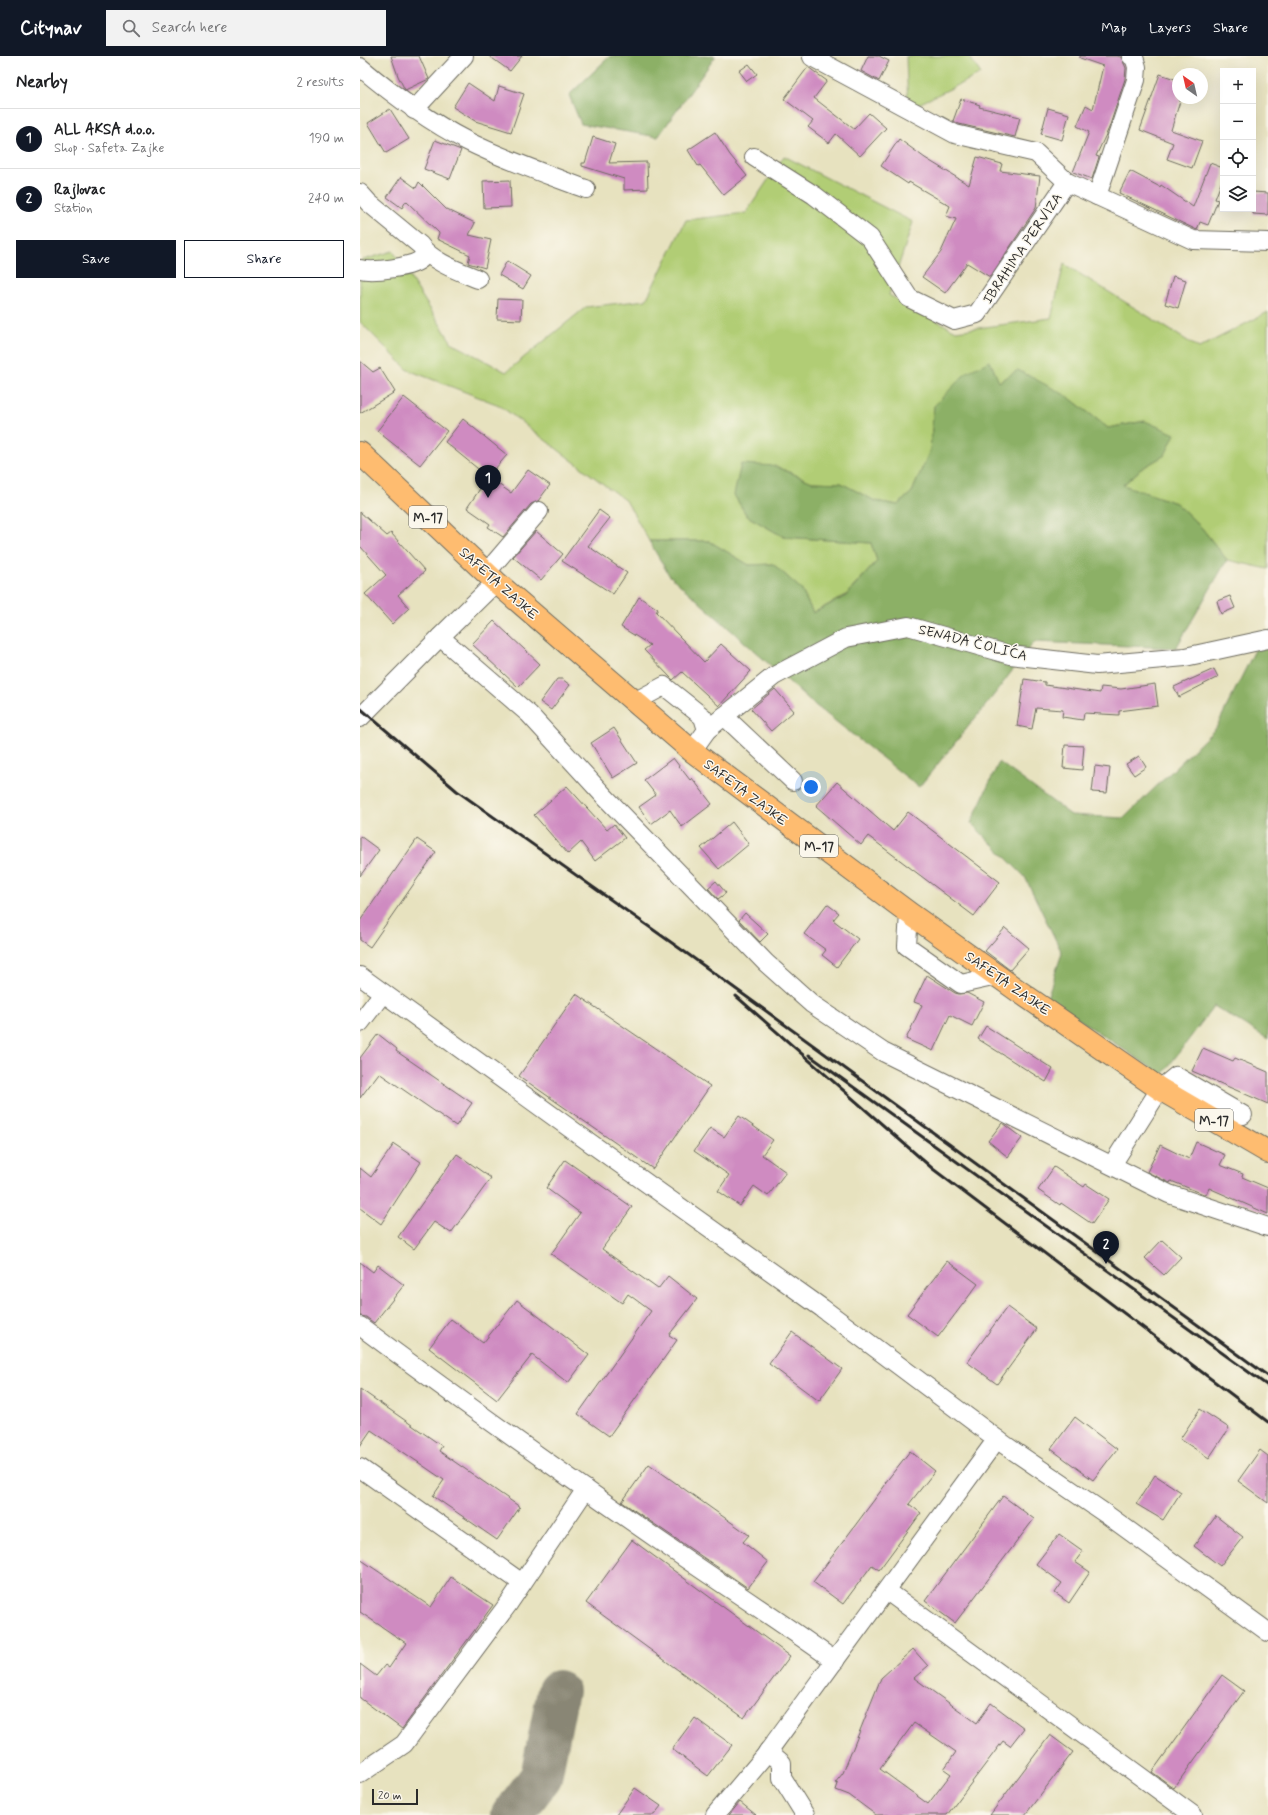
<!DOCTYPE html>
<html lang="en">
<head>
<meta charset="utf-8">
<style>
  :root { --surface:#fff; --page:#f2f2f2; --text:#202124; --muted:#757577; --line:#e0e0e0; --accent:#111827 }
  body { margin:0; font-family:Mynerve,sans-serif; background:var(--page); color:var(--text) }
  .controls { position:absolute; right:12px; top:12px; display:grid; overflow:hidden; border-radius:0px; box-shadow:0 4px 16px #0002 }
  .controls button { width:36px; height:36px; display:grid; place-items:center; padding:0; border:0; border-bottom:1px solid var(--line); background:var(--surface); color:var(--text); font:20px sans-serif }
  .compass { position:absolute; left:812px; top:12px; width:36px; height:36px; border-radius:50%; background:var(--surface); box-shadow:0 4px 16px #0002; rotate:326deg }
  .scale { position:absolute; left:12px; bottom:10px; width:46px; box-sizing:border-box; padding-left:4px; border:2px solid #2b2b2b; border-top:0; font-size:11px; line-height:14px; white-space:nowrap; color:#2b2b2b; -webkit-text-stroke:3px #fbf7ec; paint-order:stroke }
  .you { position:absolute; left:451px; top:731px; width:14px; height:14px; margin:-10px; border:3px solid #fff; border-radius:50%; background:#1a73e8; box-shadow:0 0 0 6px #1a73e833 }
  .badge { display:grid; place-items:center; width:26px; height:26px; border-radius:50%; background:var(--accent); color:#fff; font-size:13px; font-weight:700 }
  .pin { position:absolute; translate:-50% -33px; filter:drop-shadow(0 1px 2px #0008) }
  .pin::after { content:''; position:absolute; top:21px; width:14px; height:12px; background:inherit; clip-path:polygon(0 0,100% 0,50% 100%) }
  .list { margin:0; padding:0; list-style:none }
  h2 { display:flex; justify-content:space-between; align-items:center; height:52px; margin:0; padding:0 16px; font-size:17px }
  h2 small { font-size:13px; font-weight:400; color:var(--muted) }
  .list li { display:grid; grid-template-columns:26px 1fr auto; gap:12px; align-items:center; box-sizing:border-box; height:60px; padding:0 16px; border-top:1px solid var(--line) }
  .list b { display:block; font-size:15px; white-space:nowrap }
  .list p { margin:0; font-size:13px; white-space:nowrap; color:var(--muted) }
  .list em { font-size:13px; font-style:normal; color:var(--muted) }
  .actions { display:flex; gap:8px; padding:12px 16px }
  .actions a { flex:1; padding:9px 0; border:1px solid var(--accent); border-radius:0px; text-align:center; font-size:14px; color:var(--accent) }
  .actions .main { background:var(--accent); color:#fff }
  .icon { flex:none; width:22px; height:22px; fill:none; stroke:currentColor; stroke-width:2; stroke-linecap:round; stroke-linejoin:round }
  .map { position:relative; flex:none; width:908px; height:1759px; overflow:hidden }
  header { display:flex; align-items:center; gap:24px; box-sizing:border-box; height:56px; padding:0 20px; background:var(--accent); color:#fff }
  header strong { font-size:19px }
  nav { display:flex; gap:22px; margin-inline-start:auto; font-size:14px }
  .search { width:280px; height:36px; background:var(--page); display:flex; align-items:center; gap:10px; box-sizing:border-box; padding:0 14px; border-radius:0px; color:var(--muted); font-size:15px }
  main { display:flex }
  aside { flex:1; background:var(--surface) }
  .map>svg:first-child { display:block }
  .green { fill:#b1cd74; stroke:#6e7c50 }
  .forest { fill:#8cb066; stroke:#5c6e48 }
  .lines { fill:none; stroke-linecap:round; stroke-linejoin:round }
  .taxiway { stroke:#898675; stroke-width:42 }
  .building { fill:#cf8bc1; fill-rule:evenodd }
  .minor-casing { stroke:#6d6b5f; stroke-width:20 }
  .major-casing { stroke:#6d6b5f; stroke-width:24 }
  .minor { stroke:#fff; stroke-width:18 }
  .major { stroke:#febc70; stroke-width:22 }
  .rail { stroke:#2b2b2b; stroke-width:3 }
  .labels { text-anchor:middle; stroke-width:3; stroke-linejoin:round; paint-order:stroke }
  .shield { fill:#fbf7ec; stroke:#696865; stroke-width:1 }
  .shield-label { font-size:13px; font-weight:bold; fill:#2b2b2b }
  .street-label { font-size:14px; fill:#2b2b2b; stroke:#fbf7ec }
</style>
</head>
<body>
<header>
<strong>Citynav</strong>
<div class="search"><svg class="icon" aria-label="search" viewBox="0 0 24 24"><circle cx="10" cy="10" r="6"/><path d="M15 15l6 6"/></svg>Search here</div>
<nav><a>Map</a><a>Layers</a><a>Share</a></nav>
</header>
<main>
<aside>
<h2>Nearby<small>2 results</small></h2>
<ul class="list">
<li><span class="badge">1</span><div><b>ALL AKSA d.o.o.</b><p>Shop · Safeta Zajke</p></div><em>190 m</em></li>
<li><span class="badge">2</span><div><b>Rajlovac</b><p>Station</p></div><em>240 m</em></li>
</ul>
<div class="actions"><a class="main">Save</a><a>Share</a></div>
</aside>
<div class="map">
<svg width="908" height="1759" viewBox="0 0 908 1759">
  <rect width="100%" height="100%" fill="#fbf7ec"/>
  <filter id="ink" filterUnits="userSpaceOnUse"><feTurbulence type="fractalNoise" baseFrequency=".025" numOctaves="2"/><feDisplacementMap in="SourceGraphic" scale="8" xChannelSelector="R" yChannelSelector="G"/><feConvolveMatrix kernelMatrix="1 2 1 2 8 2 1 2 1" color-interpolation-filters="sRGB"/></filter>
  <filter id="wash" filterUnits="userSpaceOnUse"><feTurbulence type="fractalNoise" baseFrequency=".012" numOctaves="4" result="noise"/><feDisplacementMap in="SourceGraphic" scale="16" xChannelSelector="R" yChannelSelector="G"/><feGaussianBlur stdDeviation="0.9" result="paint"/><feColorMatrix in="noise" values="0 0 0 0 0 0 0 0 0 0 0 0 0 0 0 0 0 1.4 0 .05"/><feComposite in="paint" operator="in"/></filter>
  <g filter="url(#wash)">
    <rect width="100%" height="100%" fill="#e7e2bf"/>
    <g class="green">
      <path d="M546 0H609L621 18 548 53Z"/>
      <path d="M424 100 553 166 529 239 596 275 691 262 704 208 839 292 908 256V513L867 504 841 471 816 447 763 429 781 413 805 399 785 365 748 372 707 340 639 326 574 350 570 394 552 436 538 449 515 445 481 427 452 426 415 410 374 439 387 460 424 481 511 487 517 505 486 539 453 557 441 533 413 508 389 509 349 485H289L267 446 139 349 48 314 0 266V205L33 195 92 287 146 316 226 251 286 244 326 164 386 157Z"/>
    </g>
    <g class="forest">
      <path d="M250 0H355V1L298 81 221 68 209 39Z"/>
      <path d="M630 305 639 326 658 314 707 340 748 372 785 365 815 378 805 399 781 413 763 429 816 447 841 471 867 504 816 592 674 586 630 644 559 731 455 649 309 519 289 485H349L389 509 413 508 441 533 453 557 486 540 517 505 511 487 424 481 387 460 374 439 381 408 415 410 452 426 481 427 515 445 538 449 552 436 570 394 574 350 607 316Z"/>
      <path d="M896 592H908V983L854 950 802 1019 687 942 702 897 665 821 611 767 639 706 711 759 764 762 856 672Z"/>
    </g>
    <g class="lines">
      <path class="taxiway" d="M152 1759 181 1721 198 1635"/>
    </g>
    <g id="blocks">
      <g class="building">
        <path d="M31 0H59L69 23 45 34 38 20Z"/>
        <path d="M129 0H162L150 15Z"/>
        <path d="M508 0H519L529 5 519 25 501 15Z"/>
        <path d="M720 0H757L761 1 766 12 765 23 749 72 736 100 739 101 732 123 713 116 729 76 717 70 726 49 733 53 743 10 720 2Z"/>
        <path d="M389 8 397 18 387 25 379 15Z"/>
        <path d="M448 11 467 25 454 42 494 73 509 57 526 72 500 100 476 78 469 87 448 71 453 65 424 43Z"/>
        <path d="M800 18 818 24V42H821L811 74 842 85 832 112 807 103 813 87 780 74Z"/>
        <path d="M108 27 135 45 139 30 164 38 151 76 115 65 93 51Z"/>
        <path d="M601 43 620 49 619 51 660 61 655 81 599 68 593 65Z"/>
        <path d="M688 52 709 58 702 84 681 78Z"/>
        <path d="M30 53 49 83 26 97 8 67Z"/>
        <path d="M355 76 370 99 387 120 364 139 340 109 338 110 328 94Z"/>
        <path d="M233 81 255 88 249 107 287 106 288 133 264 134V123L222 110V107H225Z"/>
        <path d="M539 83 565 102 609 129 617 101 642 108 640 115 680 120 676 152 630 221 607 207 585 237 562 221 581 196 596 163 586 160 590 150 549 126 548 128 521 110Z"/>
        <path d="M75 84 101 94 90 123 64 113Z"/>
        <path d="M850 107 863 112V122L855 143 858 144 848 169 840 166 837 174 759 137 770 115 800 131 801 129 833 151Z"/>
        <path d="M41 121 56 132 59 126 86 153 115 167 109 179 131 184 125 212 108 207 110 199 77 183 79 177 46 145 42 152 27 141Z"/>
        <path d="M150 124 151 151 124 152 123 125Z"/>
        <path d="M893 136 908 137V159L893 158Z"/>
        <path d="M147 205 171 220 163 233 139 219Z"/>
        <path d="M813 220 826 224 818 252 805 248Z"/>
        <path d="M138 243 162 244 161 264 137 263Z"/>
        <path d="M0 305 13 316 20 312 35 336 0 357Z"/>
        <path d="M44 341 87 375 60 409 17 375Z"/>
        <path d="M103 363 147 399 128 421 85 386Z"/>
        <path d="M168 414 190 429 178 445 171 448 143 481 128 471 130 468 107 452 128 421 151 437Z"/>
        <path d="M239 454 250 462 228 490 267 517 253 538 202 505Z"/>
        <path d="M0 456 27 480 31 477 65 515 38 539 49 552 32 568 5 538 26 519 0 490Z"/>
        <path d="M176 475 203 498 181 524 153 501Z"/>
        <path d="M870 540 875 552 861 558 857 545Z"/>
        <path d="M279 541 298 553 296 556 344 606 361 588 391 615 359 650 322 616 313 624 311 622 284 594 290 589 261 571Z"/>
        <path d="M134 565 180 608 158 631 112 588Z"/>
        <path d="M854 613 858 621 819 641 814 631Z"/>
        <path d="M197 623H202L210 629 191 654 180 646Z"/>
        <path d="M664 623 685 626V629L740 637 741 631 761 633 795 628 798 650 759 655V659L724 657 723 664 702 661 703 654 676 652 672 673 657 670Z"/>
        <path d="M415 633 434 655 411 675 391 653Z"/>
        <path d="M254 672 277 707 253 722 231 687Z"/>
        <path d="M705 689 724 690 722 714 703 712Z"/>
        <path d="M779 700 786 711 774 719 766 708Z"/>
        <path d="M313 702 330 724 332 722 352 748 322 771 310 754 291 768 279 751 296 739 284 724Z"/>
        <path d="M735 710 750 712 747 737 732 736Z"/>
        <path d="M477 726 533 775 548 756 640 826 614 860 508 780 501 789 456 750Z"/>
        <path d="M207 730 247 774 254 768 265 782 235 805 221 786 208 798 174 759Z"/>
        <path d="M372 766 389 788 359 813 341 792Z"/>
        <path d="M0 780 19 794 0 820Z"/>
        <path d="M57 783 76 796 10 891 0 884V865Z"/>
        <path d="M356 825 366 837 358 843 348 832Z"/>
        <path d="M467 848 479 857 473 864 498 883 477 911 462 899 466 894 444 878Z"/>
        <path d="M385 857 408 878 400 886 379 864Z"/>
        <path d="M645 872 669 892 650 914 625 895Z"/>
        <path d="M567 919 595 937 599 938 607 937 624 946 612 970 590 959 573 995 546 983 562 949 554 946Z"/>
        <path d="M216 938 350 1030 293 1113 159 1020Z"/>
        <path d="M626 970 693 1013 686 1026 618 983Z"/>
        <path d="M18 978 37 993 36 995 112 1047 96 1070 19 1017 0 1042V1002Z"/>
        <path d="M843 992 873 1005 875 1002 908 1016V1048L832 1015Z"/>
        <path d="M379 1060 413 1084 402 1099 426 1116 408 1140 394 1130 380 1150 358 1135 369 1119 334 1095 350 1072 364 1081Z"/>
        <path d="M642 1067 662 1082 648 1101 628 1085Z"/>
        <path d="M836 1086 865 1099 860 1109 883 1118 882 1121 908 1132V1158L849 1132 846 1139 811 1125 810 1127 787 1116 800 1089 829 1103Z"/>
        <path d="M34 1088 61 1106 21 1168 0 1152V1112L11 1121Z"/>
        <path d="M97 1098 131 1122 91 1177 74 1166 54 1193 38 1181Z"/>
        <path d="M205 1104 272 1151 242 1193 298 1233 308 1220 337 1243 309 1279 317 1284 249 1380 218 1358 291 1255 268 1238 262 1247 191 1198 220 1157 186 1132Z"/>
        <path d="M694 1111 724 1131 726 1128 749 1143 732 1168 701 1147 700 1149 678 1134Z"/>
        <path d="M802 1184 821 1201 804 1219 785 1202Z"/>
        <path d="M587 1205 618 1228 578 1281 547 1258Z"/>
        <path d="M0 1206 13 1216 18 1209 44 1229 14 1267 6 1261 0 1260Z"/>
        <path d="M157 1244 229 1299 208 1327 172 1299 137 1344 69 1292 91 1263 123 1287Z"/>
        <path d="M647 1251 677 1273 637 1328 607 1306Z"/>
        <path d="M432 1276 482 1313 459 1345 409 1308Z"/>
        <path d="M0 1333 82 1390 79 1395 160 1451 137 1484 73 1440 84 1424 11 1374 0 1390Z"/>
        <path d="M840 1353 869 1372 849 1402 820 1383Z"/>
        <path d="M715 1361 757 1393 733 1424 691 1393Z"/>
        <path d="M900 1394 908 1400V1447L878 1425Z"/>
        <path d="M550 1395 575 1415 549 1448 561 1457 519 1514 512 1509 483 1548 453 1526 526 1428 525 1427Z"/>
        <path d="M289 1408 389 1479 383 1486 408 1506 388 1532 262 1446Z"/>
        <path d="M795 1419 821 1436 803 1464 776 1448Z"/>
        <path d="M643 1440 674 1463 595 1567 565 1545Z"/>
        <path d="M856 1460 883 1481 860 1510 834 1490Z"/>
        <path d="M699 1478 723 1495 715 1506 730 1516 709 1547 695 1537 702 1527 676 1508Z"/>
        <path d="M272 1484 430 1600 384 1662 226 1547Z"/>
        <path d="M0 1503 71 1551 91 1521 133 1549 42 1673 0 1642V1608L16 1620 25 1609 29 1612 46 1587 0 1556Z"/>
        <path d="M553 1593 568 1610 554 1622 617 1667 631 1647 664 1672 650 1690 643 1685 587 1759H516L489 1739 476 1734 478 1728 475 1727 483 1717 521 1622ZM554 1667 596 1696 584 1713 591 1718 568 1748 520 1713Z"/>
        <path d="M862 1619 884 1635 814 1732 792 1716Z"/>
        <path d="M335 1662 372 1689 348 1720 312 1693Z"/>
        <path d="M690 1679 713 1696 665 1759H630Z"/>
        <path d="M275 1732 301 1750 294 1759H256Z"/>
        <path d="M380 1746 396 1759H369Z"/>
      </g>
    </g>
  </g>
  <g filter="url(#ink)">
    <use href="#blocks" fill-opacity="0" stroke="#6d6b5f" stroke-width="1"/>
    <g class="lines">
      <g class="minor-casing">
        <g id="minor">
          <path d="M452 1 595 78 676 97 707 126 833 184 908 186"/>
          <path d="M0 11C33 39 68 65 107 85 145 104 186 118 226 133"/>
          <path d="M54 54 104 0"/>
          <path d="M394 101 454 139 510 182 549 242 594 264 617 258 707 126"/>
          <path d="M0 137 9 147 60 189C72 206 99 215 118 223"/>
          <path d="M737 140 776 24 777 11 774 1 771 0"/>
          <path d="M0 213C12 216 54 212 62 202 64 200 64 198 65 196"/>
          <path d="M126 517 179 455"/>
          <path d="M136 526 80 581 169 658 246 742 406 907 452 948 523 996 809 1138 908 1171"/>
          <path d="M274 646 304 630 343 661 347 674"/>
          <path d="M364 660 433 725"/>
          <path d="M0 662 80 581"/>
          <path d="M332 695 347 674 414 620 486 582 548 570 650 599 737 609 825 601 908 583"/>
          <path d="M549 857 547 890 601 928 637 920"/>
          <path d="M0 920 215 1076 462 1252 645 1389 746 1458 908 1576"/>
          <path d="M0 967 23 937"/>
          <path d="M752 1109 800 1033 816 1020 883 1059"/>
          <path d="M0 1270C102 1346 206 1420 310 1492 365 1530 421 1566 475 1605"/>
          <path d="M0 1412 162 1527"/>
          <path d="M527 1535 833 1759"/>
          <path d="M408 1695 422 1707V1722L445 1759"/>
          <path d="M0 1718 44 1688 149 1547 226 1433"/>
          <path d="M355 1759 404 1701 637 1383"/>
        </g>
      </g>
      <g class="major-casing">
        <path id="major" d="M0 397 136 526 332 695 549 857 657 934 800 1033 908 1096"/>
      </g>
      <use href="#minor" class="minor"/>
      <use href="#major" class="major"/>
      <g class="rail">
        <path d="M0 652 97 735 329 899 908 1320"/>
        <path d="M376 940 573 1113 908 1366"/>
        <path d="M449 999 908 1330"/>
      </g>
    </g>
  </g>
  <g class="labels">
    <g class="shield">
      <rect x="49" y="450" width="38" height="22" rx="3"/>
      <rect x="440" y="779" width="38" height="22" rx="3"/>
      <rect x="835" y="1053" width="38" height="22" rx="3"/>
    </g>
    <g class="shield-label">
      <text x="68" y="466">M-17</text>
      <text x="459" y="795">M-17</text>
      <text x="854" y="1069">M-17</text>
    </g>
    <g class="street-label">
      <text transform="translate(662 192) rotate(-56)" y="5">IBRAHIMA PERVIZA</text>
      <text transform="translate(139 527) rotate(42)" y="5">SAFETA ZAJKE</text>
      <text transform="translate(613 586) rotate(14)" y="5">SENADA ČOLIĆA</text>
      <text transform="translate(386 736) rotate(37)" y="5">SAFETA ZAJKE</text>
      <text transform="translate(648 927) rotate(35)" y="5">SAFETA ZAJKE</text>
    </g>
  </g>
</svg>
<div class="controls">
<button>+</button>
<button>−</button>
<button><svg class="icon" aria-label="locate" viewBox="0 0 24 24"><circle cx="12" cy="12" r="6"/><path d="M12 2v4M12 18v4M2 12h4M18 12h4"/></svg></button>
<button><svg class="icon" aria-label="layers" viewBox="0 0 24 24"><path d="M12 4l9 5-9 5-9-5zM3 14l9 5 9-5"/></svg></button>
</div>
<svg class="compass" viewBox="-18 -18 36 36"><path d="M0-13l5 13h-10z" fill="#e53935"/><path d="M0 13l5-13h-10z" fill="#757577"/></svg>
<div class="scale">20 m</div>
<div class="you"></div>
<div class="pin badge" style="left:128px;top:442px">1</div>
<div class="pin badge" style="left:746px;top:1208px">2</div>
</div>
</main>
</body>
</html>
